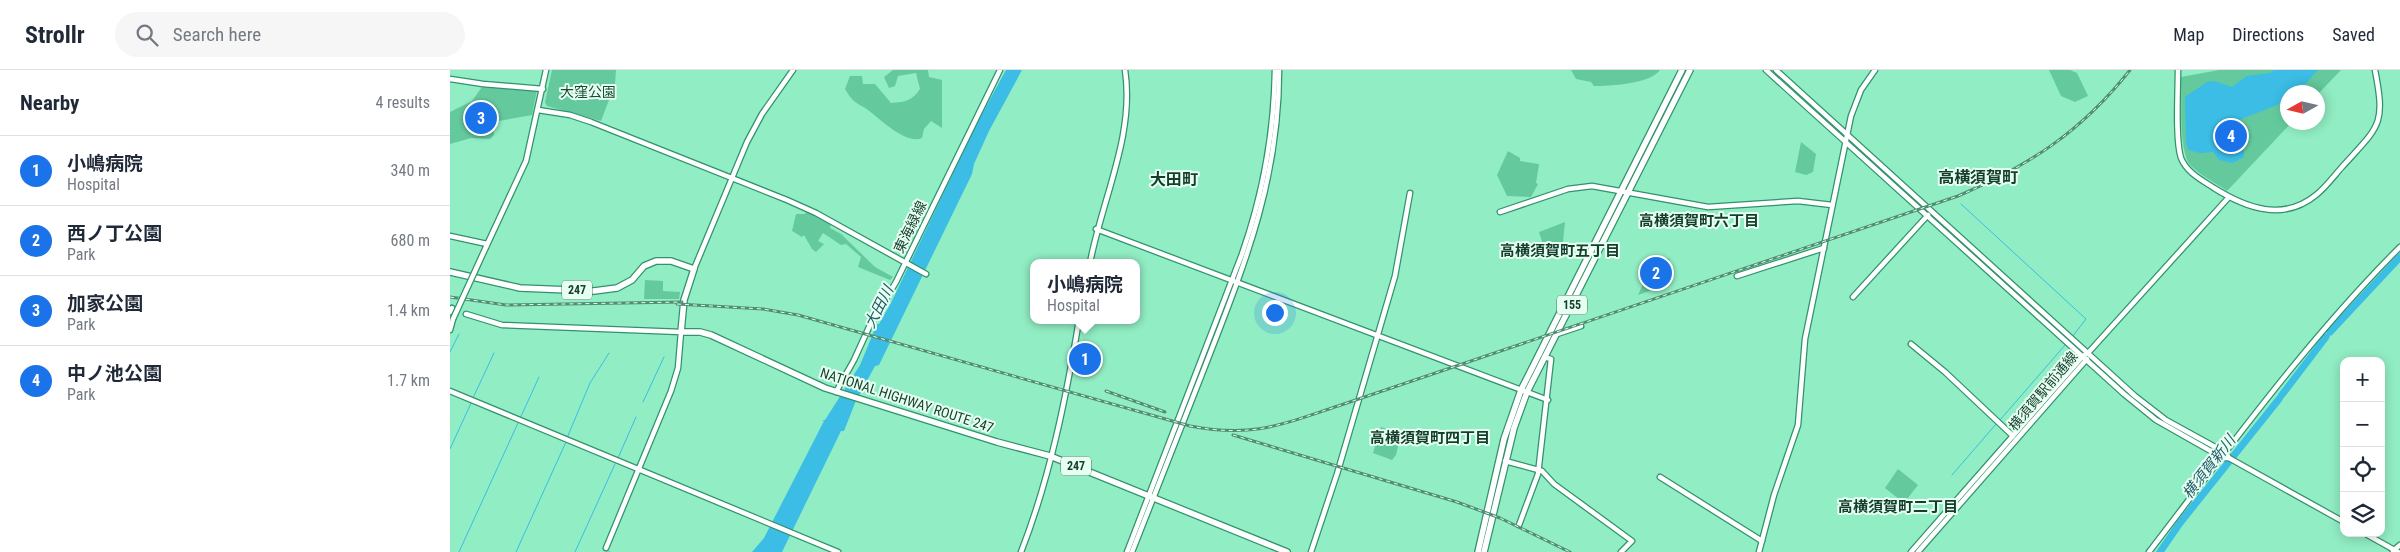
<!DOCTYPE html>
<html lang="en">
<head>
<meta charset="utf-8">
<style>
  :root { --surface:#fff; --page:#f6f6f7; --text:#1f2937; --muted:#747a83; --line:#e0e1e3; --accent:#1a73e8 }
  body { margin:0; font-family:"Roboto Condensed","Noto Sans JP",sans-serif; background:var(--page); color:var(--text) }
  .controls { position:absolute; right:15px; bottom:15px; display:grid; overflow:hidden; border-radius:10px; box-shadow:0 2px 12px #0003 }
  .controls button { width:45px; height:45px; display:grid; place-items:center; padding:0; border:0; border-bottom:1px solid var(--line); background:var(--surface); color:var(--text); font:25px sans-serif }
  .compass { position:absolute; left:1830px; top:15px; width:45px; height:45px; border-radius:50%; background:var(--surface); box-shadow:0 2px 12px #0003; rotate:262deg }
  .you { position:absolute; left:824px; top:242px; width:18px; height:18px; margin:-12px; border:4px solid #fff; border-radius:50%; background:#1a73e8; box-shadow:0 0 0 8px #1a73e833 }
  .badge { display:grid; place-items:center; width:32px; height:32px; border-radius:50%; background:var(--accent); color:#fff; font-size:16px; font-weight:700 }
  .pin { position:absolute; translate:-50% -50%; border:2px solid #fff; box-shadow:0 1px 5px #0006 }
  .popup { position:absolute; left:580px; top:189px; width:110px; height:65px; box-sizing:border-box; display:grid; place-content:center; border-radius:10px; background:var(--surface); filter:drop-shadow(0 1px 4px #0005); font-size:16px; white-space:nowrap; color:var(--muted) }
  .popup b { font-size:19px; color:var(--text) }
  .popup::after { content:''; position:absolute; left:50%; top:100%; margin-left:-10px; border:10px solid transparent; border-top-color:var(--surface) }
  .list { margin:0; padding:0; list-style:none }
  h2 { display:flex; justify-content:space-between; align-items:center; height:65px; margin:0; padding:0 20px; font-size:21px }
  h2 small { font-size:16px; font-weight:400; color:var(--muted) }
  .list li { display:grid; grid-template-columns:32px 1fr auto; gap:15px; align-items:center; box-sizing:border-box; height:70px; padding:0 20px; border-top:1px solid var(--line) }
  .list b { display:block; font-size:19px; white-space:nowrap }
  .list p { margin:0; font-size:16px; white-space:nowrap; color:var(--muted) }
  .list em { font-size:16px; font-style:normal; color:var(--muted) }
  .icon { flex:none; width:28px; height:28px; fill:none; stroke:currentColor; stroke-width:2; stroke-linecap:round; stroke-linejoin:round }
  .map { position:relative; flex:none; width:1950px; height:482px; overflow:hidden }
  header { display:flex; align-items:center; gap:30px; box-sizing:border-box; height:70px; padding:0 25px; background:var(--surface); border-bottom:1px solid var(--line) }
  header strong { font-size:24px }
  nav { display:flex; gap:28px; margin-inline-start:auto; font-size:18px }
  .search { width:350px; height:45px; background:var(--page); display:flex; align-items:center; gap:12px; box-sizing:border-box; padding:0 18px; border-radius:28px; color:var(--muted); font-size:19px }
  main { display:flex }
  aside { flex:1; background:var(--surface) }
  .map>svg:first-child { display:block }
  .green { fill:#64ca9e }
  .water { fill:#3bbde5 }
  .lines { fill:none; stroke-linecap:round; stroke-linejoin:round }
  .stream { stroke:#3bbde5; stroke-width:1 }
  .river { stroke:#3bbde5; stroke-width:7 }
  .secondary-casing { stroke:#31926c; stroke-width:7 }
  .highway-casing { stroke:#31926c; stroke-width:8 }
  .secondary { stroke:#fff; stroke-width:4.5 }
  .highway { stroke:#fff; stroke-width:5.5 }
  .rail-casing { stroke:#4f8e72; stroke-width:3 }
  .rail { stroke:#e5fff1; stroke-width:1; stroke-dasharray:4; stroke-linecap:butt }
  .secondary-bridge-casing { stroke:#31926c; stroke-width:7; stroke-linecap:butt }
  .secondary-bridge { stroke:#fff; stroke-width:4.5 }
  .labels { text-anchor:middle; stroke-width:4; stroke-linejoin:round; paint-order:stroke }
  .shield { fill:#e5fff1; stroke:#547768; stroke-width:1 }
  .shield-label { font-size:12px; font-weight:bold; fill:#163d2d }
  .park-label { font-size:14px; fill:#1b4a36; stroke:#e5fff1 }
  .street-label { font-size:14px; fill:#163d2d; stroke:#e5fff1 }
  .neighbourhood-label { font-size:15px; font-weight:bold; fill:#163d2d; stroke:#e5fff1 }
  .water-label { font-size:15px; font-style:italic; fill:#25586a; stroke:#e5fff1 }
  .quarter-label { font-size:16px; font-weight:bold; fill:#163d2d; stroke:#e5fff1 }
</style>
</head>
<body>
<header>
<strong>Strollr</strong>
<div class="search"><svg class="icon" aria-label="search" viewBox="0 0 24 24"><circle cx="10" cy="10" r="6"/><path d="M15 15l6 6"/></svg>Search here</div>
<nav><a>Map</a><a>Directions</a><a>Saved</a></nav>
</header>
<main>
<aside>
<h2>Nearby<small>4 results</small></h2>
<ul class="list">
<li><span class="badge">1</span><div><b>小嶋病院</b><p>Hospital</p></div><em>340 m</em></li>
<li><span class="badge">2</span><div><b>西ノ丁公園</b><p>Park</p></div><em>680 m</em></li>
<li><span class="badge">3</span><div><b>加家公園</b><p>Park</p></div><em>1.4 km</em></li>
<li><span class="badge">4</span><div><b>中ノ池公園</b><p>Park</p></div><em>1.7 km</em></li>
</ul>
</aside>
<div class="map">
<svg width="1950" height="482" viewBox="0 0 1950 482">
  <rect width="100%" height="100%" fill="#91edc3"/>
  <g class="green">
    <path d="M102 0H166L165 14 151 51 97 36 95 32Z"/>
    <path d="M443 0H478L479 7 492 10V58L481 51 474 59 472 68C456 75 430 49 418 40 413 36 406 34 402 29 399 26 397 22 395 19L400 6H412L413 14H425L441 33C455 32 462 31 470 19L466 3 448 6 445 16 439 18 434 7Z"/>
    <path d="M1121 0H1210C1200 14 1160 16 1144 16L1141 12 1126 9Z"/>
    <path d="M1599 0H1620L1627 3 1638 26 1625 32 1611 26Z"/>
    <path d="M1769 0H1891L1868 24 1838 22V52L1841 53 1777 121C1766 113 1751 106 1741 96 1728 83 1732 27 1731 7Z"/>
    <path d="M32 17 87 20 82 45 43 52 44 65 40 69 21 68 0 74V42L22 31Z"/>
    <path d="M1351 72 1366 84 1363 102 1356 105 1345 102Z"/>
    <path d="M1058 81 1070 88V91L1089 94 1086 113 1088 114 1081 127 1057 126 1047 105Z"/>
    <path d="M357 141 381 154 380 158 391 164 425 197 443 207 440 210 408 197 411 187 396 174 391 175 373 163 368 171 374 174 366 182 362 179 354 165 352 167 342 161 346 144H355Z"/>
    <path d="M1115 152 1112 181H1095L1089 162Z"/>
    <path d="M1206 186 1220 189 1211 217 1188 225Z"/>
    <path d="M195 210 213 211V221L230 222 229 229H194Z"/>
    <path d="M931 357 951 364 946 385 942 390 923 383Z"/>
    <path d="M1448 399 1468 415 1454 433 1435 418Z"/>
  </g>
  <g class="water">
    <path d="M556 0H572L539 61 524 94 522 104 429 295 425 296 405 333 394 361H391L332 482H302L314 468 374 351 372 350H375L410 295 427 254H429L441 233 527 53Z"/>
    <path d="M1824 0H1868L1848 22H1838L1837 31 1784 52 1780 59 1781 70 1794 80V87L1783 93 1769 90 1763 82 1750 83 1738 80 1736 73 1735 27 1757 12 1764 11 1782 17 1797 6 1820 3Z"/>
  </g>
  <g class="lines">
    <g class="stream">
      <path d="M1511 134 1636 249 1619 271"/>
      <path d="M0 282 9 264"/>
      <path d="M23 328 44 283"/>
      <path d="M193 332 214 287"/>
      <path d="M1550 350 1616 274"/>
      <path d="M117 368 140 313 159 283"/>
      <path d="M0 379 22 331"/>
      <path d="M168 388 186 347"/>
      <path d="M1502 405 1547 353"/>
      <path d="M159 481V482"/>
      <path d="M9 482 89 307"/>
      <path d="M66 482 116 372"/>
      <path d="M125 482 165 394"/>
    </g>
    <g class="river">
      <path d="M1880 262 1950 187"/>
      <path d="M1831 326 1876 267"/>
      <path d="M1710 482 1730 453 1829 329"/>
    </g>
    <g class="secondary-casing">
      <g id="secondary">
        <path d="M1316 0 1674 324 1706 350 1773 388H1779L1894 452"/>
        <path d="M1326 0 1685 326 1716 350 1776 383 1779 388"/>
        <path d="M1728 0C1728 21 1725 70 1731 88 1737 103 1752 110 1764 118 1796 138 1833 152 1866 125 1876 117 1884 106 1892 97 1929 56 1936 56 1925 0"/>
        <path d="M0 9 33 14 93 19"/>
        <path d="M88 40 120 45 141 52 337 130 366 143 476 204"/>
        <path d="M1050 142 1118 119 1142 116 1258 137 1348 131 1382 135"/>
        <path d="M646 159 1098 330"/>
        <path d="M0 166 37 174"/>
        <path d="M36 177 76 91 96 0"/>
        <path d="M640 193C652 129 685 65 675 0"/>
        <path d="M244 199 297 72 312 44 343 0"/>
        <path d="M1287 206 1374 178"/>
        <path d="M1403 227 1478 145"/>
        <path d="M0 242 2 238"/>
        <path d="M16 244 52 255 231 262 228 298 221 321 156 478"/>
        <path d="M0 260 3 249"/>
        <path d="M1107 264 1131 256"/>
        <path d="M1461 274 1495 302 1563 366"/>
        <path d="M0 321 388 482"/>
        <path d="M386 322 404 290 420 255 446 212 550 0"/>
        <path d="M1055 391 1092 401 1104 414 1182 471 1171 482"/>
        <path d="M1210 407 1312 471"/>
        <path d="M1069 455 1088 404 1101 289 1094 287"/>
        <path d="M1914 463 1948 482"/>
        <path d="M1943 481 1950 475"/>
        <path d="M571 482C600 408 616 328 629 250"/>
        <path d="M677 482 792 184C813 124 824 64 825 0"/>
        <path d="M682 482C706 421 730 360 754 299 794 196 829 112 829 0"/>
        <path d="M861 482 887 404 945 206 960 123"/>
        <path d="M1309 482 1324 425 1348 355 1355 269 1401 46 1411 20 1425 0"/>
        <path d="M1461 482 1633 286 1638 283 1779 127"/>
        <path d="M1468 482 1637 289"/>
        <path d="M1699 482C1779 378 1857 270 1950 177"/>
      </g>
    </g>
    <g class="highway-casing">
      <g id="highway">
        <path d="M0 202 70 218 144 221 167 218 182 210 194 196 206 191H221L244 199 234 230 231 262H250L261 265 375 318 547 372 600 386 837 482"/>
        <path d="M1028 482 1054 369 1071 320 1232 0"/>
        <path d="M1034 482 1064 358 1077 322 1240 0"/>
      </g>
    </g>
    <use href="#secondary" class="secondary"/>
    <use href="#highway" class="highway"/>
    <g class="rail-casing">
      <g id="rail">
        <path d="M0 227 56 235 232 232"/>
        <path d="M227 234 313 239 348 245 740 356C803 368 830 355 888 336L1508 126C1579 96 1632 61 1680 0"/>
        <path d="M656 321 715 342"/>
        <path d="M783 365 1007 432 1050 448 1120 482"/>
      </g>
    </g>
    <use href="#rail" class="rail"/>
    <g class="secondary-bridge-casing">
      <path id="secondary-bridge" d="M3 249 36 177"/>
    </g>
    <use href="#secondary-bridge" class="secondary-bridge"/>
  </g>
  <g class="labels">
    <g class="shield">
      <rect x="112" y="210.5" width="30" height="19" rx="4"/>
      <rect x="1107" y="225.5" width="30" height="19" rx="4"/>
      <rect x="611" y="386.5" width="30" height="19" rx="4"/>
    </g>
    <g class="shield-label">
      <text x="127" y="224">247</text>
      <text x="1122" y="239">155</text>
      <text x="626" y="400">247</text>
    </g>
    <g class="park-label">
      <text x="138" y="27">大窪公園</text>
    </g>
    <g class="street-label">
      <text transform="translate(460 157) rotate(-64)" y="5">東海緑線</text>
      <text transform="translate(1593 321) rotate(-50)" y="5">横須賀駅前通線</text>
      <text transform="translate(457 330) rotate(18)" y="5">NATIONAL HIGHWAY ROUTE 247</text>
    </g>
    <g class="neighbourhood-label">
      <text x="1249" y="156">高横須賀町六丁目</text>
      <text x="1110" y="186">高横須賀町五丁目</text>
      <text x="980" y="373">高横須賀町四丁目</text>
      <text x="1448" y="442">高横須賀町二丁目</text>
    </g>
    <g class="water-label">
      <text transform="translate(429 237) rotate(-63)" y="5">大田川</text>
      <text transform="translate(1759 397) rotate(-52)" y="5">横須賀新川</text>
    </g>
    <g class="quarter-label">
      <text x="1528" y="113">高横須賀町</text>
      <text x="724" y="115">大田町</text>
    </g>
  </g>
</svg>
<div class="controls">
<button>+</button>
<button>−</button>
<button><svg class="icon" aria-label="locate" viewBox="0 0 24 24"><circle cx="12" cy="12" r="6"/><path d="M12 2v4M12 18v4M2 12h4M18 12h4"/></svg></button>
<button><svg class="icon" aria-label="layers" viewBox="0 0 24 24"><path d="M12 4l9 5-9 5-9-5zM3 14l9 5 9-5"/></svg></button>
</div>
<svg class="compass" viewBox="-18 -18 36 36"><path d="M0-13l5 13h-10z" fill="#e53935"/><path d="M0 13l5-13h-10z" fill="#747a83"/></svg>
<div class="you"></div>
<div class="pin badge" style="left:635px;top:289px">1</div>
<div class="popup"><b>小嶋病院</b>Hospital</div>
<div class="pin badge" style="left:1206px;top:203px">2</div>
<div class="pin badge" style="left:31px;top:48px">3</div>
<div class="pin badge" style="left:1781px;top:66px">4</div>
</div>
</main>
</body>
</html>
